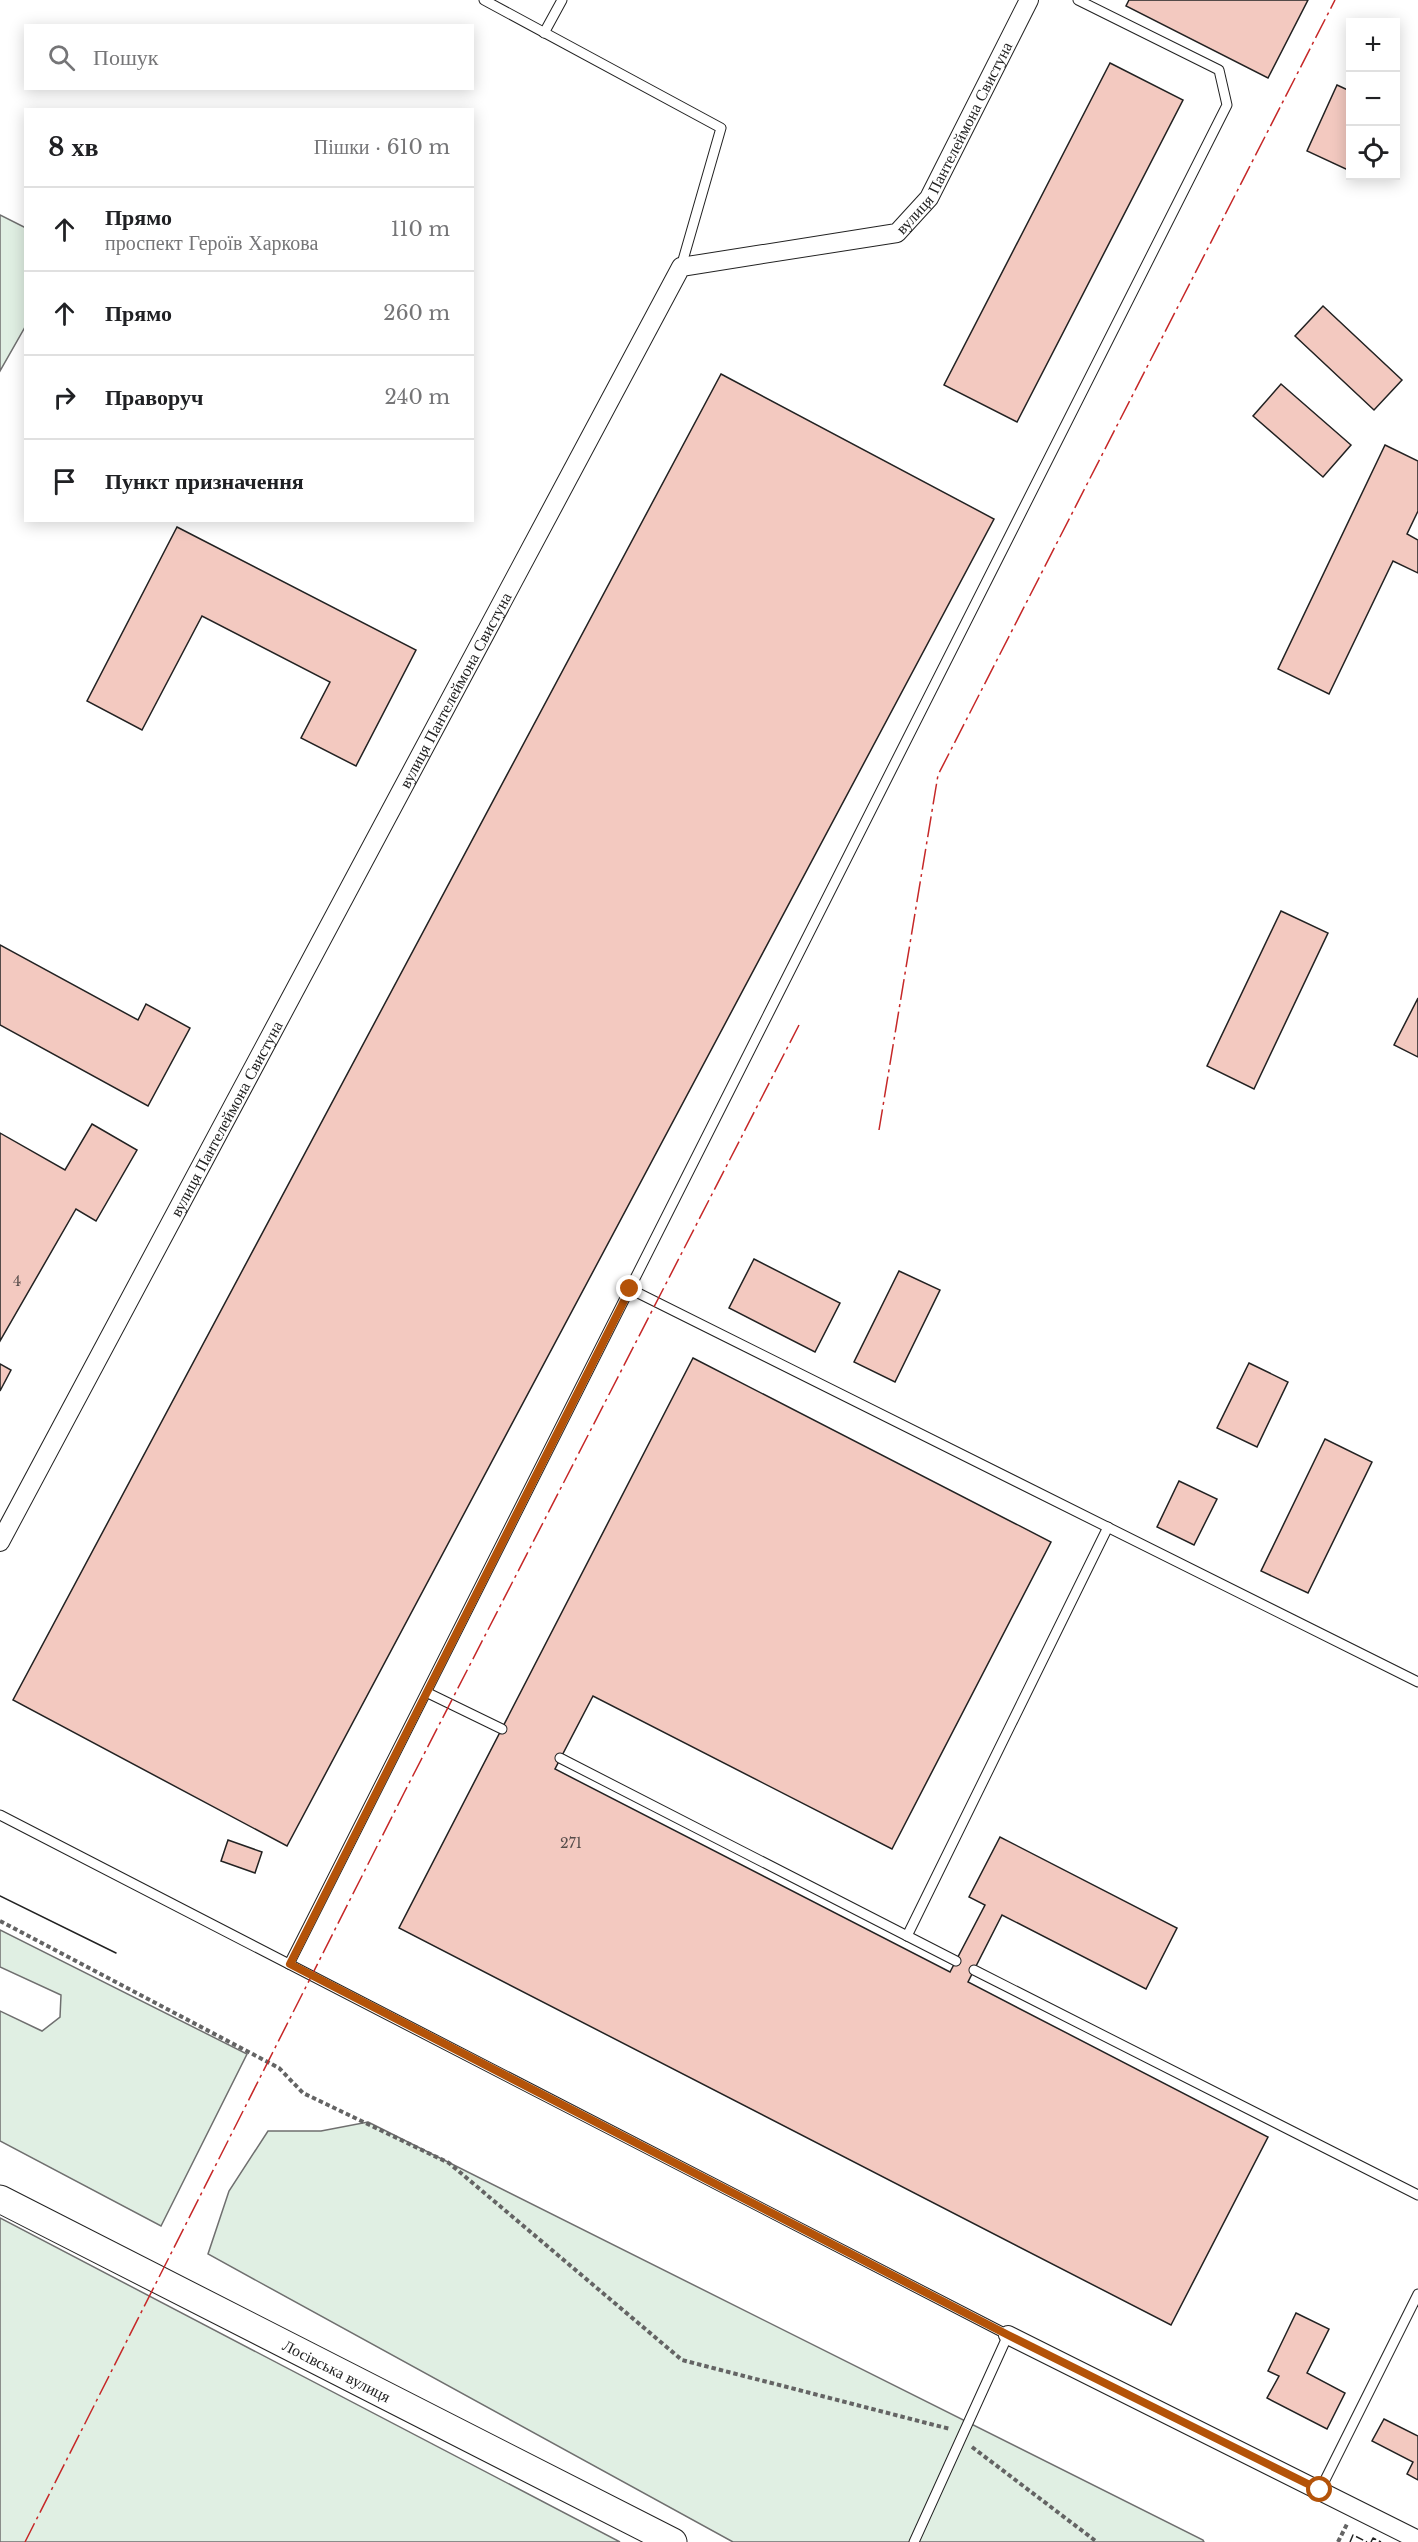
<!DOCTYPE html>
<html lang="uk">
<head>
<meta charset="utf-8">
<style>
  :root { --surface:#fff; --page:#f2f2f2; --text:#202124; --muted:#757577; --line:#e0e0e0 }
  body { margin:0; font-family:"Libre Baskerville",serif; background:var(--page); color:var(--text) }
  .controls { position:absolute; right:18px; top:18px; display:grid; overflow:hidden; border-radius:0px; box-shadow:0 3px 15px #0003 }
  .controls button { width:54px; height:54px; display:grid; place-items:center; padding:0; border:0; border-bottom:2px solid var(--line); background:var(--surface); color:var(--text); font:30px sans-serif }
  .stop { position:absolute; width:18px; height:18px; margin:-14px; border:4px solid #b45309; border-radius:50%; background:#fff }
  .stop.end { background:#b45309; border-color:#fff; box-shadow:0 2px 6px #0008 }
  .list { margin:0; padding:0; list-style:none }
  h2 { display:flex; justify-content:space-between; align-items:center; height:78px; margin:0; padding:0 24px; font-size:26px }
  h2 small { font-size:20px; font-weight:400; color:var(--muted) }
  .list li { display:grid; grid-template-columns:39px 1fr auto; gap:18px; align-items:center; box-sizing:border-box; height:84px; padding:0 24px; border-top:2px solid var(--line) }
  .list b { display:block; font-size:22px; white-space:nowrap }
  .list p { margin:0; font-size:20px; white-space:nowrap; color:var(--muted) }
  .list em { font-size:20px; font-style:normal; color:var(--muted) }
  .icon { flex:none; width:33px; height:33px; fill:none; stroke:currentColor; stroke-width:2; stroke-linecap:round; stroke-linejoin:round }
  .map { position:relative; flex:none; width:1418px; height:2542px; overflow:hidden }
  .search { position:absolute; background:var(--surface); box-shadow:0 3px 15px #0003; left:24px; top:24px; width:450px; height:66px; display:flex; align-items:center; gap:15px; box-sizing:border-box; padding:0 21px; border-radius:0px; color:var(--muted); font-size:22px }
  .panel { position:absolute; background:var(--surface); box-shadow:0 3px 15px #0003; left:24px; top:108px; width:450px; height:414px; border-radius:0px }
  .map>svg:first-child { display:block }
  .green { fill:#e0efe3; stroke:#6f6f6f; stroke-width:1.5 }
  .building { fill:#f3c9c0; stroke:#222; stroke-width:1.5 }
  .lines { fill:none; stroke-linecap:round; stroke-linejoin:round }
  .service-casing { stroke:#222; stroke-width:11 }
  .minor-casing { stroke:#222; stroke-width:20 }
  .secondary-casing { stroke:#222; stroke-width:29 }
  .path { stroke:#646464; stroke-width:4; stroke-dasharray:4.5 3; stroke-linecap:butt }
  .service { stroke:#fff; stroke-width:9 }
  .minor { stroke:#fff; stroke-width:18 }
  .secondary { stroke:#fff; stroke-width:27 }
  .tram { stroke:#222; stroke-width:1.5 }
  .fence { stroke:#222; stroke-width:1.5; stroke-dasharray:8 3; stroke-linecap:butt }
  .power { stroke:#c62828; stroke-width:1.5; stroke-dasharray:21 4.5 3 4.5; stroke-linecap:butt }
  .route { stroke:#b45309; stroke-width:8 }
  .labels { text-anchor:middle; stroke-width:4.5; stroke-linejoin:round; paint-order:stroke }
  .number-label { font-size:14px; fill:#564c4a }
  .street-label { font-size:16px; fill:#222; stroke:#fff }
</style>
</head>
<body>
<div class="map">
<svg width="1418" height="2542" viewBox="0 0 1418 2542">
  <rect width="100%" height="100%" fill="#fff"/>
  <g class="green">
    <path d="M0 215 26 228 25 327 0 371Z"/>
    <path d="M0 1930 247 2054 161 2226 0 2141V2011L42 2031 60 2017 61 1995 0 1967Z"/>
    <path d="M368 2122 1203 2540 1204 2542H733L208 2254 229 2191 268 2131H321Z"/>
    <path d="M0 2218 620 2542H0Z"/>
  </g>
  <g class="building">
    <path d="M1129 0H1308L1268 78 1126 6Z"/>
    <path d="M1110 63 1183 100 1017 422 944 385Z"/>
    <path d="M1337 85 1350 91V164L1348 170 1307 151Z"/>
    <path d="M1323 306 1402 380 1374 410 1295 336Z"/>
    <path d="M721 374 994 519 287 1846 13 1700Z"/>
    <path d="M1281 384 1351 445 1323 477 1253 416Z"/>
    <path d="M1385 445 1418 461V511L1407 534 1418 540V573L1393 561 1329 694 1278 669Z"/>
    <path d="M177 527 416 650 356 766 301 738 330 682 202 616 142 730 87 701Z"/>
    <path d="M1281 911 1328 933 1254 1089 1207 1066Z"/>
    <path d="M0 945 138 1020 146 1004 190 1028 148 1106 0 1025Z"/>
    <path d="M1418 998V1057L1394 1045Z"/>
    <path d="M92 1124 137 1150 96 1221 76 1209 0 1341V1133L65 1170Z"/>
    <path d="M754 1259 840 1303 815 1352 729 1308Z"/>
    <path d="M899 1271 940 1290 895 1382 854 1362Z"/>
    <path d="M693 1358 1051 1542 892 1849 593 1696 555 1769 950 1972 985 1905 969 1897 1000 1837 1177 1928 1146 1989 1002 1915 968 1982 1268 2137 1171 2325 399 1928Z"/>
    <path d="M1249 1363 1288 1382 1257 1447 1217 1428Z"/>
    <path d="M0 1364 11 1370 0 1391Z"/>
    <path d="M1325 1439 1372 1462 1308 1593 1261 1571Z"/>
    <path d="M1179 1481 1217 1499 1194 1545 1157 1527Z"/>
    <path d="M228 1840 262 1852 255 1873 221 1861Z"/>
    <path d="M1296 2313 1329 2329 1307 2373 1345 2393 1327 2429 1267 2398 1279 2376 1268 2371Z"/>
    <path d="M1384 2419 1418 2436V2480L1407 2474 1413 2462 1372 2441Z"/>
  </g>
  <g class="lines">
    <g class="service-casing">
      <g id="service">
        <path d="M484 0 721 128 681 267"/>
        <path d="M544 33 562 0"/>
        <path d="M630 1289 1418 1682"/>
        <path d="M430 1694 502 1729"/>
        <path d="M560 1758 956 1961"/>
        <path d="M0 1815 1008 2335 914 2542"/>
        <path d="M907 1936 1108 1527"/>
        <path d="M289 1964 1227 105 1219 70 1078 0"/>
        <path d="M974 1970 1418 2195"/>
        <path d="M1320 2490 1418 2294"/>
      </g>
    </g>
    <g class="minor-casing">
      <g id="minor">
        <path id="s1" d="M0 1542 681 267 897 233 929 198 1029 0"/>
        <path d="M1008 2335 1418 2540"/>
      </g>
    </g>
    <g class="secondary-casing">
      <g id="secondary">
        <path id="s2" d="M0 2199 673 2542"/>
      </g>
    </g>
    <g class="path">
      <path d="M0 1921 279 2068 303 2093 449 2163 682 2360 950 2429"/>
      <path d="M972 2447 1097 2542"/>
      <path d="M1338 2542 1347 2524"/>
    </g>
    <use href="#service" class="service"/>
    <use href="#minor" class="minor"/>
    <use href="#secondary" class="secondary"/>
    <path class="tram" d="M0 1896 116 1953"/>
    <g class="fence">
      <path d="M1350 2542 1353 2535 1367 2542"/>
      <path d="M1371 2542 1373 2538 1381 2542"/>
    </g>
    <g class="power">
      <path d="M879 1130 938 775 1335 0"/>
      <path d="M25 2542 404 1793 799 1025"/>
    </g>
  </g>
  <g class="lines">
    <path class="route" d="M630 1289 290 1964 1008 2335 1320 2490"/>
  </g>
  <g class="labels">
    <g class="number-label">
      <text x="17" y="1286">4</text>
      <text x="571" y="1848">271</text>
    </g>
    <g class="street-label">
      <text dy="6" stroke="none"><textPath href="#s1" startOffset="1776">вулиця Пантелеймона Свистуна</textPath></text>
      <text dy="6" stroke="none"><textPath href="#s1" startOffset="966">вулиця Пантелеймона Свистуна</textPath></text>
      <text dy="6" stroke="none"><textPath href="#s1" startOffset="480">вулиця Пантелеймона Свистуна</textPath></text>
      <text dy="6" stroke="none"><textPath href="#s2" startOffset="378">Лосівська вулиця</textPath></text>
    </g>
  </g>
</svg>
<div class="controls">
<button>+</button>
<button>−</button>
<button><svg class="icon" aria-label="locate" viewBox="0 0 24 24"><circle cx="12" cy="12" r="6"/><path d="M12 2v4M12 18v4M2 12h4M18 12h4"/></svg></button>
</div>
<div class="stop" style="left:1320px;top:2490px"></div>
<div class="stop end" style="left:630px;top:1289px"></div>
<div class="search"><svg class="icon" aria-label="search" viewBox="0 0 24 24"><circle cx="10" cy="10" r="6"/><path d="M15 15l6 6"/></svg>Пошук</div>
<section class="panel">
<h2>8 хв<small>Пішки · 610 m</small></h2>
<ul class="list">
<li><svg class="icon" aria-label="ahead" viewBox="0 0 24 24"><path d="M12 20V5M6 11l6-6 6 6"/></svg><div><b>Прямо</b><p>проспект Героїв Харкова</p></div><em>110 m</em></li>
<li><svg class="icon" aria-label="ahead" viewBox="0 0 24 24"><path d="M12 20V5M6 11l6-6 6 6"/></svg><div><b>Прямо</b></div><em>260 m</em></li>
<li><svg class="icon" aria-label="right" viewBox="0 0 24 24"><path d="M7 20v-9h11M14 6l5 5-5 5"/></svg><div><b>Праворуч</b></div><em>240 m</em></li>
<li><svg class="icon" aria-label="arrive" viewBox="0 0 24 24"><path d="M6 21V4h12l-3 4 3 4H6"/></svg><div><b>Пункт призначення</b></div></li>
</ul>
</section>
</div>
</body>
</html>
